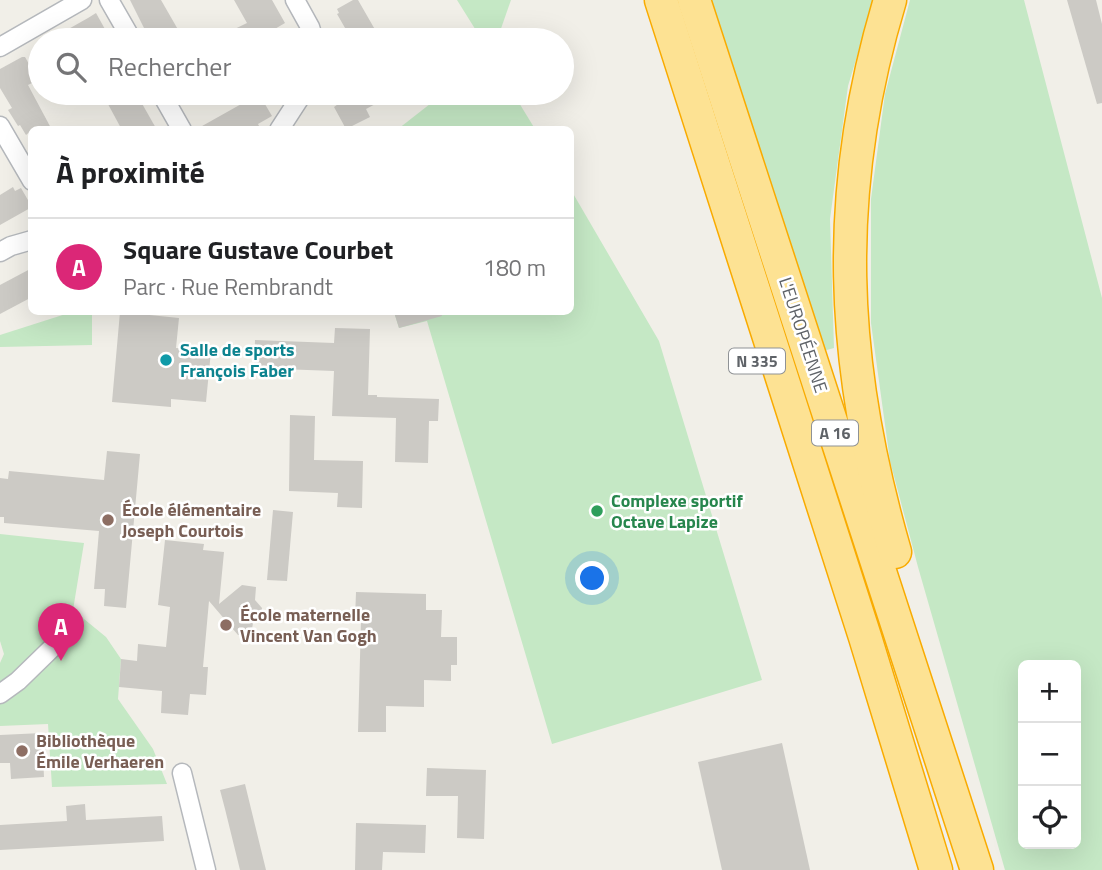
<!DOCTYPE html>
<html lang="fr">
<head>
<meta charset="utf-8">
<style>
  :root { --surface:#fff; --page:#f2f2f2; --text:#202124; --muted:#757577; --line:#e0e0e0; --accent:#db2777 }
  body { margin:0; font-family:"Titillium Web",sans-serif; background:var(--page); color:var(--text) }
  .controls { position:absolute; right:21px; bottom:21px; display:grid; overflow:hidden; border-radius:10px; box-shadow:0 7px 28px #0002 }
  .controls button { width:63px; height:63px; display:grid; place-items:center; padding:0; border:0; border-bottom:2px solid var(--line); background:var(--surface); color:var(--text); font:35px sans-serif }
  .you { position:absolute; left:593px; top:579px; width:24px; height:24px; margin:-18px; border:5px solid #fff; border-radius:50%; background:#1a73e8; box-shadow:0 0 0 10px #1a73e833 }
  .badge { display:grid; place-items:center; width:46px; height:46px; border-radius:50%; background:var(--accent); color:#fff; font-size:23px; font-weight:700 }
  .pin { position:absolute; translate:-50% -58px; filter:drop-shadow(0 2px 4px #0008) }
  .pin::after { content:''; position:absolute; top:37px; width:24px; height:21px; background:inherit; clip-path:polygon(0 0,100% 0,50% 100%) }
  .list { margin:0; padding:0; list-style:none }
  h2 { display:flex; justify-content:space-between; align-items:center; height:91px; margin:0; padding:0 28px; font-size:30px }
  h2 small { font-size:23px; font-weight:400; color:var(--muted) }
  .list li { display:grid; grid-template-columns:46px 1fr auto; gap:21px; align-items:center; box-sizing:border-box; height:98px; padding:0 28px; border-top:2px solid var(--line) }
  .list b { display:block; font-size:26px; white-space:nowrap }
  .list p { margin:0; font-size:23px; white-space:nowrap; color:var(--muted) }
  .list em { font-size:23px; font-style:normal; color:var(--muted) }
  .icon { flex:none; width:38px; height:38px; fill:none; stroke:currentColor; stroke-width:2; stroke-linecap:round; stroke-linejoin:round }
  .map { position:relative; flex:none; width:1102px; height:870px; overflow:hidden }
  .search { position:absolute; background:var(--surface); box-shadow:0 7px 28px #0002; left:28px; top:28px; width:546px; height:77px; display:flex; align-items:center; gap:18px; box-sizing:border-box; padding:0 24px; border-radius:38px; color:var(--muted); font-size:26px }
  .panel { position:absolute; background:var(--surface); box-shadow:0 7px 28px #0002; left:28px; top:126px; width:546px; height:189px; border-radius:10px }
  .map>svg:first-child { display:block }
  .green { fill:#c5e8c5; fill-rule:evenodd }
  .building { fill:#cccac5 }
  .lines { fill:none; stroke-linecap:round; stroke-linejoin:round }
  .minor-casing { stroke:#b5b8bc; stroke-width:21 }
  .motorway-casing { stroke:#f9ab00; stroke-width:35 }
  .minor { stroke:#fff; stroke-width:18 }
  .motorway { stroke:#fde293; stroke-width:32 }
  .culture-dot { fill:#0f9aa8; stroke:#fff; stroke-width:2.5 }
  .leisure-dot { fill:#2e9e5b; stroke:#fff; stroke-width:2.5 }
  .education-dot { fill:#8d6e63; stroke:#fff; stroke-width:2.5 }
  .labels { text-anchor:middle; stroke-width:5; stroke-linejoin:round; paint-order:stroke }
  .shield { fill:#fff; stroke:#8f9295; stroke-width:2 }
  .shield-label { font-size:16px; font-weight:bold; fill:#5f6368 }
  .street-label { font-size:18px; fill:#5f6368; stroke:#fff }
  .culture-label { font-size:18px; font-weight:bold; fill:#0d838f; stroke:#fff; text-anchor:start }
  .leisure-label { font-size:18px; font-weight:bold; fill:#27864d; stroke:#fff; text-anchor:start }
  .education-label { font-size:18px; font-weight:bold; fill:#785e54; stroke:#fff; text-anchor:start }
</style>
</head>
<body>
<div class="map">
<svg width="1102" height="870" viewBox="0 0 1102 870">
  <rect width="100%" height="100%" fill="#f1efe8"/>
  <g class="green">
    <path d="M457 0H511L497 40H482Z"/>
    <path d="M711 0H874L848 86 830 219 834 348 823 351Z"/>
    <path d="M910 0H1024L1102 298V870H1005L918 567 890 461 871 323V199L885 94ZM1023 665H1076V844H1023Z"/>
    <path d="M444 93H513L535 129H398Z"/>
    <path d="M571 190 659 341 762 680 552 744 427 321 399 328 394 312H570Z"/>
    <path d="M72 312H92V345L0 347V335Z"/>
    <path d="M0 534 84 543 73 610 106 637 121 659 118 699 153 749 167 784 52 787 48 724 0 726V663L4 654 0 641Z"/>
  </g>
  <g class="building">
    <path d="M130 0H161L184 40H150Z"/>
    <path d="M234 0H272L285 23 256 40H212L247 23Z"/>
    <path d="M353 0H358L381 40H352L337 14 339 13 337 9Z"/>
    <path d="M1067 0H1096L1102 24V103L1097 104Z"/>
    <path d="M96 13 111 40H49L88 18Z"/>
    <path d="M22 57H25L38 80 28 85 52 130H32L26 135 20 125 18 126 8 110 12 108 0 88V69Z"/>
    <path d="M102 93H136L157 130H122Z"/>
    <path d="M354 93H396L366 109 370 117 346 129 334 107Z"/>
    <path d="M259 94 272 116 258 124 261 130H195Z"/>
    <path d="M13 187 15 191 21 188 32 207 0 225V195Z"/>
    <path d="M32 268V297L0 314V285Z"/>
    <path d="M120 312 179 318 176 348 211 351 206 402 171 399V407L112 402Z"/>
    <path d="M394 312H441L442 316 399 328Z"/>
    <path d="M335 328 370 329 368 395H377V397L439 399 438 421H429L428 463 395 462 396 418 332 416 334 371 254 368 255 340 334 343Z"/>
    <path d="M290 415 315 416 314 460 363 461 362 508 337 507 338 493 289 491Z"/>
    <path d="M107 451 140 454 126 608 104 606 105 589H94L99 531 4 523V517H0V478L8 479 9 471 104 480Z"/>
    <path d="M273 510 293 512 287 581 267 580Z"/>
    <path d="M165 540 204 544 203 550 224 552 219 604 242 585 256 587 255 600 262 608 261 616 253 623 251 635H238L209 601 203 667H208L206 695 190 694 188 715 161 713 162 691 119 687 121 659 137 661 138 644 166 647 170 607 158 605Z"/>
    <path d="M356 592 426 594V610H442L441 637H457V665H451V681L424 680V707L386 706V732H358L361 620H355Z"/>
    <path d="M42 733 44 777 11 779 10 763H0V735Z"/>
    <path d="M782 743 810 870H722L698 762Z"/>
    <path d="M427 768 486 770 484 839 457 838 458 796H426Z"/>
    <path d="M245 784 254 821 266 870H240L225 809 220 790Z"/>
    <path d="M85 804 86 820 162 816 164 841 0 850V825L67 821 66 806Z"/>
    <path d="M356 823 426 825 425 853 383 852 382 870H355Z"/>
  </g>
  <g class="lines">
    <g class="minor-casing">
      <g id="minor">
        <path d="M109 0 132 40"/>
        <path d="M295 0 310 27 314 40"/>
        <path d="M0 47 82 0"/>
        <path d="M161 93 182 130"/>
        <path d="M0 126 32 181"/>
        <path d="M279 130 303 93"/>
        <path d="M0 252 11 246 32 240"/>
        <path d="M0 694 18 681 55 645"/>
        <path d="M182 773 206 870"/>
      </g>
    </g>
    <g class="motorway-casing">
      <g id="motorway">
        <path d="M661 0 865 637 936 870"/>
        <path d="M694 0 977 870"/>
        <path d="M890 0C832 192 840 362 895 552"/>
      </g>
    </g>
    <use href="#minor" class="minor"/>
    <use href="#motorway" class="motorway"/>
  </g>
  <circle class="culture-dot" cx="166" cy="360" r="7"/>
  <circle class="leisure-dot" cx="597" cy="511" r="7"/>
  <g class="education-dot">
    <circle cx="108" cy="520" r="7"/>
    <circle cx="226" cy="625" r="7"/>
    <circle cx="22" cy="751" r="7"/>
  </g>
  <g class="labels">
    <g class="shield">
      <rect x="729" y="348.5" width="56" height="25" rx="5"/>
      <rect x="812" y="420.5" width="46" height="25" rx="5"/>
    </g>
    <g class="shield-label">
      <text x="757" y="367">N 335</text>
      <text x="835" y="439">A 16</text>
    </g>
    <g class="street-label">
      <text transform="translate(803 335) rotate(72)" y="6">L'EUROPÉENNE</text>
    </g>
    <g class="culture-label">
      <text x="180" y="356">Salle de sports<tspan x="180" dy="21">François Faber</tspan></text>
    </g>
    <g class="leisure-label">
      <text x="611" y="507">Complexe sportif<tspan x="611" dy="21">Octave Lapize</tspan></text>
    </g>
    <g class="education-label">
      <text x="122" y="516">École élémentaire<tspan x="122" dy="21">Joseph Courtois</tspan></text>
      <text x="240" y="621">École maternelle<tspan x="240" dy="21">Vincent Van Gogh</tspan></text>
      <text x="36" y="747">Bibliothèque<tspan x="36" dy="21">Émile Verhaeren</tspan></text>
    </g>
  </g>
</svg>
<div class="controls">
<button>+</button>
<button>−</button>
<button><svg class="icon" aria-label="locate" viewBox="0 0 24 24"><circle cx="12" cy="12" r="6"/><path d="M12 2v4M12 18v4M2 12h4M18 12h4"/></svg></button>
</div>
<div class="you"></div>
<div class="pin badge" style="left:61px;top:661px">A</div>
<div class="search"><svg class="icon" aria-label="search" viewBox="0 0 24 24"><circle cx="10" cy="10" r="6"/><path d="M15 15l6 6"/></svg>Rechercher</div>
<section class="panel">
<h2>À proximité<small></small></h2>
<ul class="list">
<li><span class="badge">A</span><div><b>Square Gustave Courbet</b><p>Parc · Rue Rembrandt</p></div><em>180 m</em></li>
</ul>
</section>
</div>
</body>
</html>
